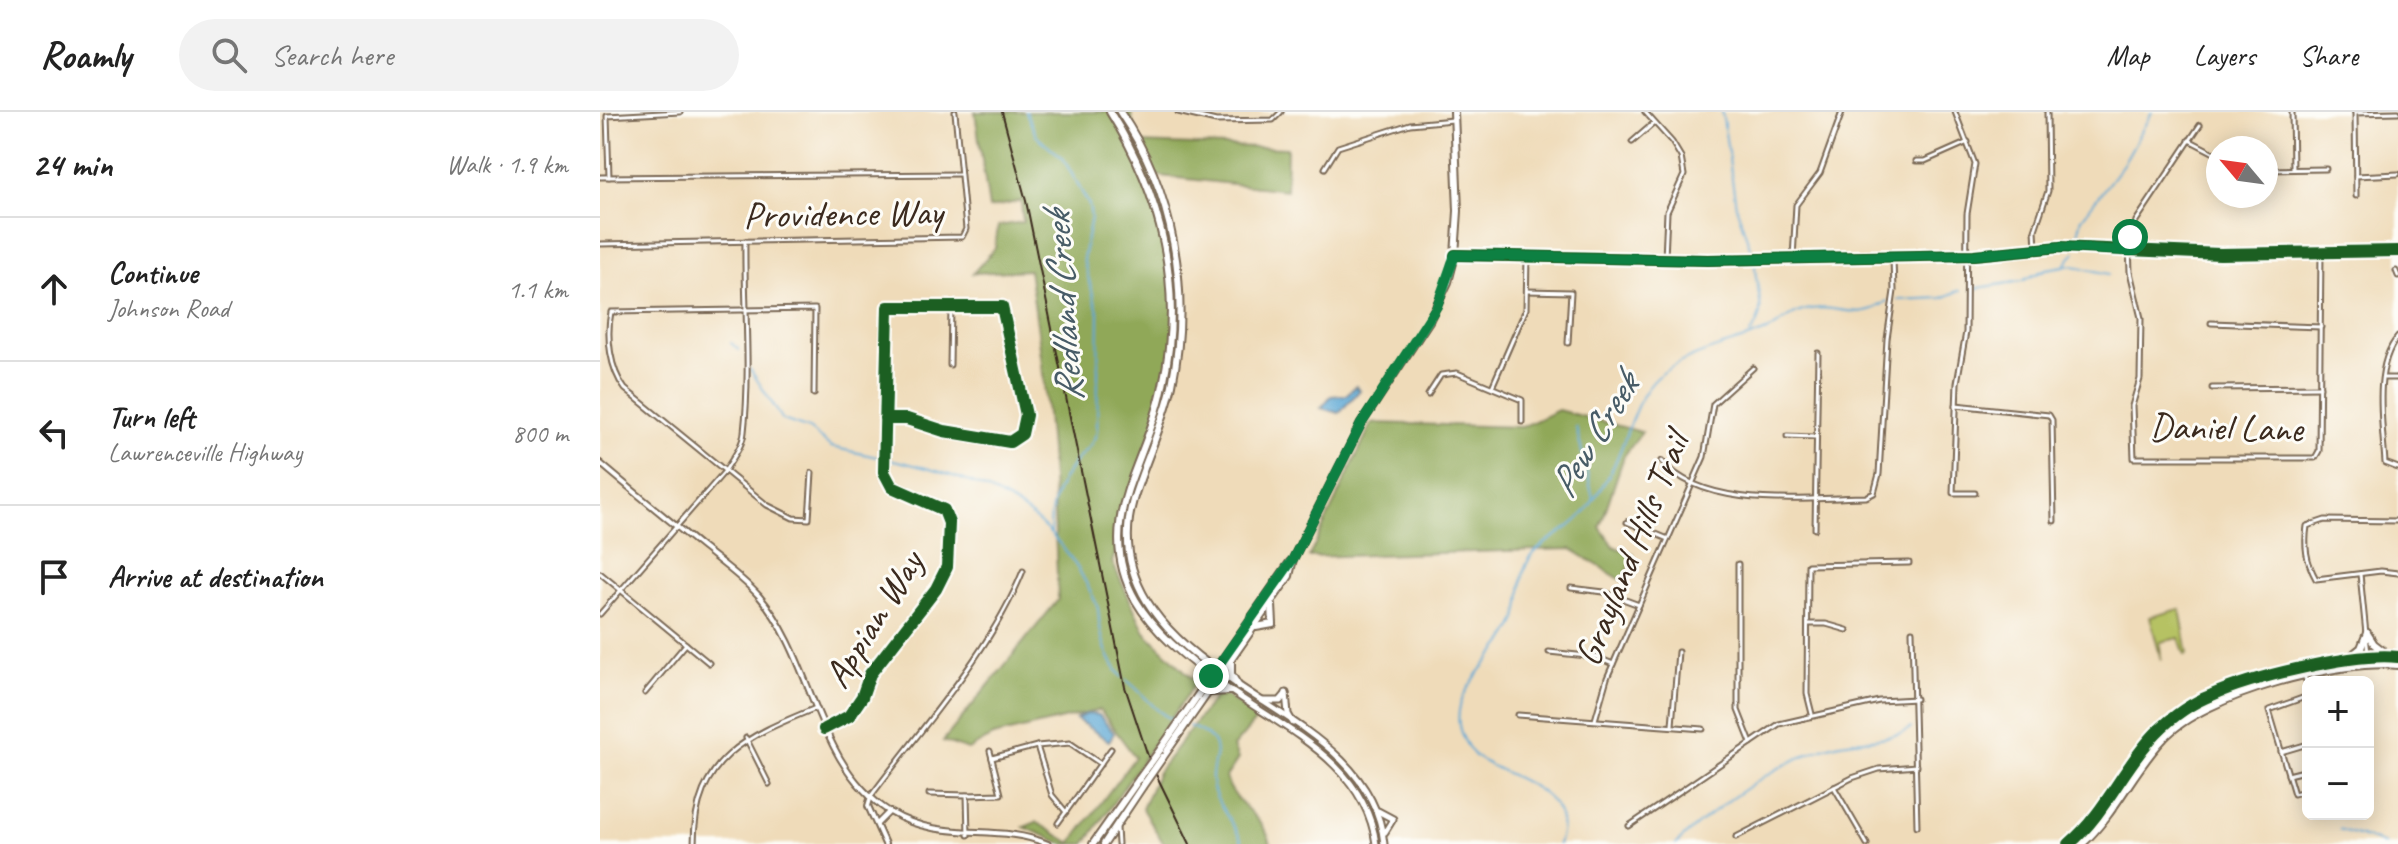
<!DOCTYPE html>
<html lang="en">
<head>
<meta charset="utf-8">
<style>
  :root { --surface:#fff; --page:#f2f2f2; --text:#222; --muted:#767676; --line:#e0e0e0 }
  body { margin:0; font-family:Caveat,sans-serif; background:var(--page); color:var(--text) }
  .controls { position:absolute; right:24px; bottom:24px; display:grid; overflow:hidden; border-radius:12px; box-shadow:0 4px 20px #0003 }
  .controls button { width:72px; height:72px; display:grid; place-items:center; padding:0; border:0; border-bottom:2px solid var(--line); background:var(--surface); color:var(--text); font:40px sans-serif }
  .compass { position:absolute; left:1606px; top:24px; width:72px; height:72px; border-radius:50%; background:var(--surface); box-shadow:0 4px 20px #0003; rotate:299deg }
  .stop { position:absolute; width:24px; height:24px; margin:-18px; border:6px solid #0b8043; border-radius:50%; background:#fff }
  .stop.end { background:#0b8043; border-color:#fff; box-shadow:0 2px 8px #0008 }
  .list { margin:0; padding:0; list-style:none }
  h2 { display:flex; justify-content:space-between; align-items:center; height:104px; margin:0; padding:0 32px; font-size:34px }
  h2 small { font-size:26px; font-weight:400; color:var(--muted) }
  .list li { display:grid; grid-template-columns:52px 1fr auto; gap:24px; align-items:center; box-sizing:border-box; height:144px; padding:0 32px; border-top:2px solid var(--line) }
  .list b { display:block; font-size:30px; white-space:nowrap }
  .list p { margin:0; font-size:26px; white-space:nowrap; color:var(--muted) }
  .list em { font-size:26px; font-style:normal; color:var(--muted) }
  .icon { flex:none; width:44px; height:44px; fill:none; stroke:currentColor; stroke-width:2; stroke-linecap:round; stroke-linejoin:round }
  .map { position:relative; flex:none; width:1798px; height:732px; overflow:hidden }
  header { display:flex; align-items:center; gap:48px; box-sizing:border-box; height:112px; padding:0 40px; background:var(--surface); border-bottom:2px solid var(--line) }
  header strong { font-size:38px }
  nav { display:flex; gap:44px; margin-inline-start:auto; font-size:28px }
  .search { width:560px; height:72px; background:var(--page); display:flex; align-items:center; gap:20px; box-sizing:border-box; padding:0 28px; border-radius:44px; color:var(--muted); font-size:30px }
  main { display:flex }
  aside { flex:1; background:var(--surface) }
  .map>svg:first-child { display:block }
  .green { fill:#b6c263; stroke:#787640; stroke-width:2 }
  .forest { fill:#90a859; stroke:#66693c; stroke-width:2 }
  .water { fill:#5ca7d4; stroke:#4c6879; stroke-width:2 }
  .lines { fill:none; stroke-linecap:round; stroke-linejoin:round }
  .stream { stroke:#5ca7d4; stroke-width:2 }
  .minor-casing { stroke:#7a6854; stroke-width:7 }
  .tertiary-casing { stroke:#7a6854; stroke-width:8 }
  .secondary-casing { stroke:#7a6854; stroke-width:9 }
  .primary-casing { stroke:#7a6854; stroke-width:10 }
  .minor { stroke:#fff; stroke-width:3 }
  .tertiary { stroke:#fff; stroke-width:4 }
  .secondary { stroke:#fff; stroke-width:5 }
  .primary { stroke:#fff; stroke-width:6 }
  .rail { stroke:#3b2a1e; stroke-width:2 }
  .primary-bridge-casing { stroke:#7a6854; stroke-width:10; stroke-linecap:butt }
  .primary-bridge { stroke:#fff; stroke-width:6 }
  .cycleway-casing { stroke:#fdfcf7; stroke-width:17 }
  .cycleway { stroke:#1b5e20; stroke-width:12 }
  .route { stroke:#0b8043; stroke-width:10 }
  .labels { text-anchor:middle; stroke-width:6; stroke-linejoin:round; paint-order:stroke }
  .street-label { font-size:38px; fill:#3b2a1e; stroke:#fdfcf7 }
  .water-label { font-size:40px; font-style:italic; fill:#485c67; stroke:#fdfcf7 }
</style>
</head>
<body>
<header>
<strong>Roamly</strong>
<div class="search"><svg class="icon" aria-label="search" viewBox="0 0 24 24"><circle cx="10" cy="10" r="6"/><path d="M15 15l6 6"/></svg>Search here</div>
<nav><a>Map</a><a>Layers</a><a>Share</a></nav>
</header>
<main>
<aside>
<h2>24 min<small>Walk · 1.9 km</small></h2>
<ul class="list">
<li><svg class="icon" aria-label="ahead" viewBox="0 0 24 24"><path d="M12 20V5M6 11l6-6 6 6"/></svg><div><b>Continue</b><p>Johnson Road</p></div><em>1.1 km</em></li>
<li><svg class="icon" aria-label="left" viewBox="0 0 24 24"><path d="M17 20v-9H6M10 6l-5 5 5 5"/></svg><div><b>Turn left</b><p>Lawrenceville Highway</p></div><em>800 m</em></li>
<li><svg class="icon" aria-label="arrive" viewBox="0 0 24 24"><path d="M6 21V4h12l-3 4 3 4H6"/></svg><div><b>Arrive at destination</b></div></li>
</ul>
</aside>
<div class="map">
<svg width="1798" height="732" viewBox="0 0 1798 732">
  <rect width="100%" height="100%" fill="#fdfcf7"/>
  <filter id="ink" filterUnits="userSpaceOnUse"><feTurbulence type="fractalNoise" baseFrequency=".0125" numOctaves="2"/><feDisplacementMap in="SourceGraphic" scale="16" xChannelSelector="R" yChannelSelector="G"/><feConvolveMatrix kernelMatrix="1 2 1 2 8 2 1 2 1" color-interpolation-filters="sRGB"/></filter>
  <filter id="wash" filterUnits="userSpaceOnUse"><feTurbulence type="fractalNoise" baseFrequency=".006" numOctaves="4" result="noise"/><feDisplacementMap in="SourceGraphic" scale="32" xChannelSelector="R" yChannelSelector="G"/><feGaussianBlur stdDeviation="1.8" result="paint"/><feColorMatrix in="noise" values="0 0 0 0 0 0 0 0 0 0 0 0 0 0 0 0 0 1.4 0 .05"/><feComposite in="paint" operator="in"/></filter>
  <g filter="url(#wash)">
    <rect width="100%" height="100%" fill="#efdbb9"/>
    <path class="green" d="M1580 497 1588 542 1585 543 1579 526 1560 530 1561 548 1550 505Z"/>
    <g class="forest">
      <path d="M375 0H531L536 31 687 36 686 78 551 63 563 92 582 224 544 364 512 450 545 520 596 570 485 732H464L424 715 436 710 471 731 535 645 500 598 393 624 368 638 343 629 458 488C454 378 447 267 429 158L373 161 395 136 398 114 423 110 421 89 389 96Z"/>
      <path d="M958 298 1042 320 1024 344 1000 415 1013 434 1034 443 1023 469 971 437 709 445 772 311 922 315Z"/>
      <path d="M622 581 658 606 633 635 638 647 626 665C631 690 663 703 671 732H564L542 697 558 660 614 586Z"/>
    </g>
    <g class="water">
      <path d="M756 274 760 278 739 301 721 296 731 284 746 283Z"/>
      <path d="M486 602 499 603 514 621 509 629 476 607Z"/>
    </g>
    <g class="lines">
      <g class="stream">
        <path d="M426 0 436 23 463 46 489 93 491 105 483 147 499 203 497 319C494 331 487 337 479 345 460 367 447 392 451 422"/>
        <path d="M1122 0 1136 94 1152 141"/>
        <path d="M1476 132 1482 106 1523 52 1552 0"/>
        <path d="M1465 153 1475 140"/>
        <path d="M1372 177 1422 169 1446 157 1470 153 1509 162"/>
        <path d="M1297 188 1342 186 1361 178"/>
        <path d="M1150 222C1170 197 1155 180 1155 153"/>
        <path d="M131 231 139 238"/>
        <path d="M150 257 183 308 209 317 231 335 277 345"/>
        <path d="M976 315 993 386"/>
        <path d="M289 347C384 368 454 395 496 491 500 498 498 507 500 515 503 533 509 550 522 565"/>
        <path d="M526 568C544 580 553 600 574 608"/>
        <path d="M589 614C638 633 602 650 615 682 621 699 636 714 643 732"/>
        <path d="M1739 717 1785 732"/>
        <path d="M958 732C978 679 909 667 876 645 826 589 896 555 916 509 924 489 917 462 931 445 942 430 960 423 974 411 987 401 997 382 1006 368 1029 333 1030 281 1067 258 1098 238 1136 232 1169 218 1182 212 1191 201 1206 198 1237 190 1257 212 1287 189"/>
        <path d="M1076 732C1116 694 1179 649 1232 633 1259 625 1286 631 1311 616"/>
      </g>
    </g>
  </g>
  <g filter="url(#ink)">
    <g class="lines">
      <g class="minor-casing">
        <g id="minor">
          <path d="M578 0 616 9 673 8 681 0"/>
          <path d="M1045 0 1072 30 1081 45 1084 63 1067 100 1065 147"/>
          <path d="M1355 0 1375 52 1367 102 1366 220 1357 271 1353 381H1375"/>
          <path d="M1692 0 1693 57"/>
          <path d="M1755 0 1756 84"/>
          <path d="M1755 1 1798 0"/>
          <path d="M1600 13 1536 109 1529 134 1530 160 1541 206 1540 267 1532 294 1534 346H1715L1719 339 1721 140"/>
          <path d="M1589 28 1618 43"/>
          <path d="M1032 30 1054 11"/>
          <path d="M1316 49H1325L1368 30"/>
          <path d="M725 56 738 35 810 12 853 8"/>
          <path d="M1666 58 1726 57"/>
          <path d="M1756 64 1798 62"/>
          <path d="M0 65 360 62"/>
          <path d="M9 65 7 4 80 0"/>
          <path d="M0 132 362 125 366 117 355 0"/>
          <path d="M1436 137 1435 118 1448 79 1447 0"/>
          <path d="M1193 146 1196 93 1220 61 1242 0"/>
          <path d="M1796 159 1798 164"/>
          <path d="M927 179 971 180 968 231"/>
          <path d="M1611 211 1721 215"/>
          <path d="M1798 225C1772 255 1783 315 1785 351L1798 356"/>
          <path d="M350 253 351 196"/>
          <path d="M1784 266H1798"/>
          <path d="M892 275 926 197 927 145"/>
          <path d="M1612 276 1720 275"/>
          <path d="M828 283 841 263 857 261 922 288V310"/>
          <path d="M1356 293 1449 303 1452 308 1454 409"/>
          <path d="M1187 324 1215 325"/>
          <path d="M1062 349C1104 399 1207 386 1266 385L1274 381 1279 362 1287 227 1294 179 1293 145"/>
          <path d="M212 361 209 407 193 406 167 393 25 277C10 257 6 225 11 200L215 197 214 282"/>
          <path d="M1798 409 1725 408 1707 414C1704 434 1706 449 1716 467L1781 459 1798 461"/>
          <path d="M1027 410 1068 427"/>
          <path d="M1215 417 1218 241"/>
          <path d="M1138 452V598L1151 631"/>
          <path d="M0 461 109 551"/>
          <path d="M1760 462 1769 552"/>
          <path d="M971 476 1004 480 1039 493"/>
          <path d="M0 502 125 359C132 347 143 334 144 320 151 258 144 192 145 129"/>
          <path d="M1208 512H1226L1247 518"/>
          <path d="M1312 519 1317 714"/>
          <path d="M949 540 996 545 1013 552"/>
          <path d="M1705 566 1708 575"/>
          <path d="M45 581 86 532"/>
          <path d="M1708 584 1669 598 1694 682 1708 678"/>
          <path d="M1212 602 1207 582 1208 453 1309 451"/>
          <path d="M918 603 1103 617"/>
          <path d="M995 608 1007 566 1104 345 1113 292 1153 256"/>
          <path d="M1072 613 1078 540"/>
          <path d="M224 617 249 604 262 585 270 562 336 477 347 455 349 411 344 398 292 375 284 360 288 195H402L426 303 422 322 410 330 344 319 307 307H285"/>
          <path d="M146 626 169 672"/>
          <path d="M1681 640 1708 632"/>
          <path d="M392 646 437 634"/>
          <path d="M1688 663 1708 658"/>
          <path d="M1234 675 1267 732"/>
          <path d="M329 682 367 683 368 723"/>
          <path d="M367 683 401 682 390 639"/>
          <path d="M271 684C322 615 391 539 423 459"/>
          <path d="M1768 687V689"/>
          <path d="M466 700 452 683 437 634 470 631 501 652"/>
          <path d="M458 711 511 637"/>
          <path d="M1029 714 1179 612 1279 589 1316 587"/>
          <path d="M517 716 518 732"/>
          <path d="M1136 725 1252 666 1279 657 1317 654"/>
          <path d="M94 732C94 646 147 624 216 596"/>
        </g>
      </g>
      <g class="tertiary-casing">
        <g id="tertiary">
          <path d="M855 143 1108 148 1374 143 1460 135 1620 142 1798 139"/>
          <path d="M0 351C34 380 69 408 103 436 122 451 143 466 159 484 215 548 213 650 290 700 343 732 396 710 448 732"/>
          <path d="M271 684 268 694 285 732"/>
          <path d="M277 712 289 700"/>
        </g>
      </g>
      <g class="secondary-casing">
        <g id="secondary">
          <path d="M622 562C684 607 776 646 784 732"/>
          <path d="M617 569C677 614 765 648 776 732"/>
          <path d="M686 581 688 602 693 611"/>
          <path d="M663 589H680L686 582"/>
          <path d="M778 699 793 707 785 720"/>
        </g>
      </g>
      <g class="primary-casing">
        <g id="primary">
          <path d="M510 0C562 83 584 176 563 273 556 309 540 342 528 377 497 468 550 519 617 569"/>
          <path d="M520 0C574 79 591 180 572 273 563 313 545 349 533 388 511 466 562 521 622 562"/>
          <path d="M656 515 673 512 672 493"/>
          <path d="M1767 521 1774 532 1787 542"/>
          <path d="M1751 544 1761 536 1767 521"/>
          <path d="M631 549V562L639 575"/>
          <path d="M611 580 631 579"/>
          <path d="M560 638 690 450"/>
          <path d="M563 645 689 464 693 447 761 312 829 209 848 170 855 143 858 99 854 0"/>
          <path d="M493 732 539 667"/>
          <path d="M504 732 542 675"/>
          <path d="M1469 732C1506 701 1523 655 1556 621 1572 605 1591 591 1612 583 1652 565 1755 540 1798 545"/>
          <path d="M1482 732C1515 702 1533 658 1564 626 1604 582 1740 547 1798 553"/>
        </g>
      </g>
      <use href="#minor" class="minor"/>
      <use href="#tertiary" class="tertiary"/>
      <use href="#secondary" class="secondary"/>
      <use href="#primary" class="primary"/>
      <path class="rail" d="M402 0 426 89 525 575 550 650 590 732"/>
      <g class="primary-bridge-casing">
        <g id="primary-bridge">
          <path d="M539 667 560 638"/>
          <path d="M542 675 563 645"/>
        </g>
      </g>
      <use href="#primary-bridge" class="primary-bridge"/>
      <g class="cycleway-casing">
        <g id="cycleway">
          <path d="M855 143 1108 148 1374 143 1460 135 1620 142 1798 139"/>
          <path d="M224 617 249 604 262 585 270 562 336 477 347 455 349 411 344 398 292 375 284 360 288 195H402L426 303 422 322 410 330 344 319 307 307H285"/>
          <path d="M1469 732C1506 701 1523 655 1556 621 1572 605 1591 591 1612 583 1652 565 1755 540 1798 545"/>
        </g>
      </g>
      <use href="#cycleway" class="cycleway"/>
    </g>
  </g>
  <g class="lines" filter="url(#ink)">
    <path class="route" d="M611 564 693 447 761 312 837 194 855 143 1108 148 1374 143 1460 135 1530 139V125"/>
  </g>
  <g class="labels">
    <g class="street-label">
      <text transform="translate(243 101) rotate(-1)" y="13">Providence Way</text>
      <text transform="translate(1626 315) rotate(1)" y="13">Daniel Lane</text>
      <text transform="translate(1031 437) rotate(-68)" y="13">Grayland Hills Trail</text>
      <text transform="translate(273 507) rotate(-58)" y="13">Appian Way</text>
    </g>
    <g class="water-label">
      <text transform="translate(462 195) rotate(-94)" y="14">Redland Creek</text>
      <text transform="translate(993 323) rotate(-59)" y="14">Pew Creek</text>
    </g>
  </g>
</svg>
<div class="controls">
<button>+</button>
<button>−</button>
</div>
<svg class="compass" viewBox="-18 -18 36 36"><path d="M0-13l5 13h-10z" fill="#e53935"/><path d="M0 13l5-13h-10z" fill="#767676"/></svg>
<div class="stop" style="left:1530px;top:125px"></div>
<div class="stop end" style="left:611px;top:564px"></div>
</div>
</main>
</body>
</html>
